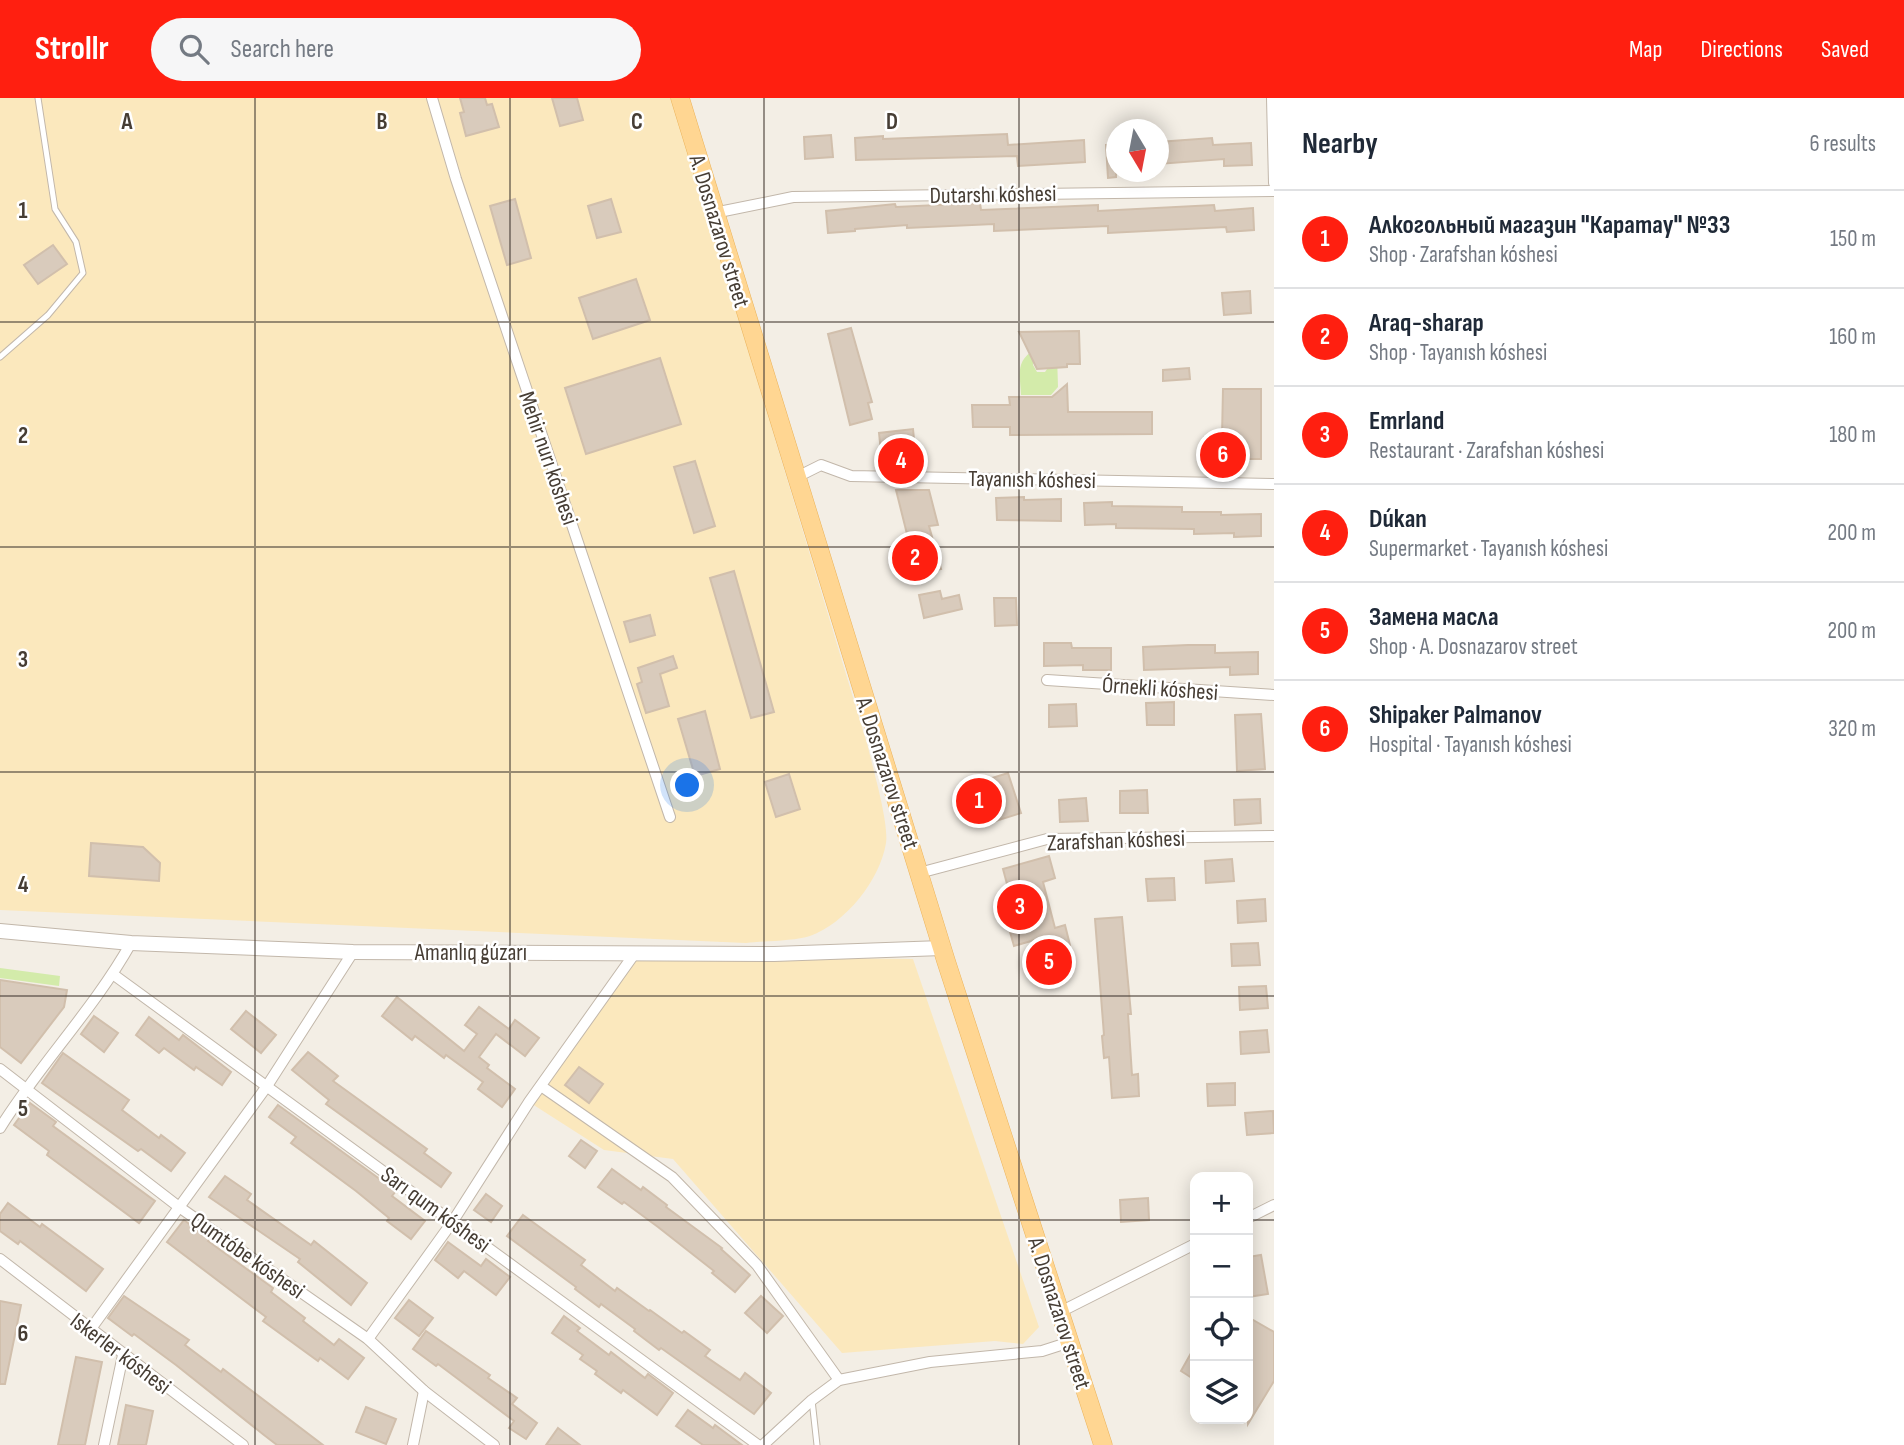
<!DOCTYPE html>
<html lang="en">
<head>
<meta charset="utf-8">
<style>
  :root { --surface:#fff; --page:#f6f6f7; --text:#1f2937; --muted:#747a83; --line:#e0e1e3; --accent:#ff1f10 }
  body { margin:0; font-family:"Sofia Sans Condensed",sans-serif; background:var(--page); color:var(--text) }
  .controls { position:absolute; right:21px; bottom:21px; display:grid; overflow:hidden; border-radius:14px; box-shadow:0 4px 18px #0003 }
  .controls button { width:63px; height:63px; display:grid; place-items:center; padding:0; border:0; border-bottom:2px solid var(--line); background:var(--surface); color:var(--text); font:35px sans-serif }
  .compass { position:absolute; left:1106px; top:21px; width:63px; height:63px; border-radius:50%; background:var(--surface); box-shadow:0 4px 18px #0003; rotate:170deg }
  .you { position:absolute; left:688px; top:688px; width:24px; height:24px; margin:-18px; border:5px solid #fff; border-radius:50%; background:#1a73e8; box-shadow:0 0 0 10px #1a73e833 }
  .badge { display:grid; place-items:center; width:46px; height:46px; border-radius:50%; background:var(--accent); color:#fff; font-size:23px; font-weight:700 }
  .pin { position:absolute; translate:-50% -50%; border:4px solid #fff; box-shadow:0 2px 7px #0006 }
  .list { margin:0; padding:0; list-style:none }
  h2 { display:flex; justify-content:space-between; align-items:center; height:91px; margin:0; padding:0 28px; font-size:30px }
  h2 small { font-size:23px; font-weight:400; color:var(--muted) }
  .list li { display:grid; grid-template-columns:46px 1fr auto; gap:21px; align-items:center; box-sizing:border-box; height:98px; padding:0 28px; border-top:2px solid var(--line) }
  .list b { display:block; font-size:26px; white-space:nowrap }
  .list p { margin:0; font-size:23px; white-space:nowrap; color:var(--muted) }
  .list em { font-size:23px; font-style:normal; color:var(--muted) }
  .icon { flex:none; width:38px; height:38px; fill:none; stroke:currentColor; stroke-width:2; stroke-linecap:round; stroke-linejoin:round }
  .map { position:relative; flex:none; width:1274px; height:1347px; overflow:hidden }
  header { display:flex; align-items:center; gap:42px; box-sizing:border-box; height:98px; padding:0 35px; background:var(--accent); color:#fff }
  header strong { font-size:33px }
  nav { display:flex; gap:38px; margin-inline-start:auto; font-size:24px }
  .search { width:490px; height:63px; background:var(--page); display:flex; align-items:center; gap:18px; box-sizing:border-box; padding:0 24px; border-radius:38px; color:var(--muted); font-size:26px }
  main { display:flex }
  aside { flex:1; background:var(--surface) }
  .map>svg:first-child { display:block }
  .green { fill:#d3ebaa }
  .sand { fill:#fbe8bd }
  .building { fill:#d9cbbc; stroke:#d1bfac; stroke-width:2 }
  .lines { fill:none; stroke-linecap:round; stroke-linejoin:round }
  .service-casing { stroke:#c2b7aa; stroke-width:7 }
  .minor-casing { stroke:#c2b7aa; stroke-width:12 }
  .tertiary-casing { stroke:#c2b7aa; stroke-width:16 }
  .primary-casing { stroke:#ebb35b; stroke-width:19 }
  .service { stroke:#fff; stroke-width:5 }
  .minor { stroke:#fff; stroke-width:10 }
  .tertiary { stroke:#fff; stroke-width:14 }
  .primary { stroke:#ffd692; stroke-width:18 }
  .grid { fill:none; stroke:#463d34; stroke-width:2; stroke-opacity:0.55 }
  .labels { text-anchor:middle; stroke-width:5; stroke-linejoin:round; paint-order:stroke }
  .street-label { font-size:23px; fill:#463d34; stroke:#fff }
  .grid-label { font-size:23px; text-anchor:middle; font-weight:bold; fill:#463d34; stroke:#fff; stroke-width:5; stroke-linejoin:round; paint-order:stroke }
</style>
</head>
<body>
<header>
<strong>Strollr</strong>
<div class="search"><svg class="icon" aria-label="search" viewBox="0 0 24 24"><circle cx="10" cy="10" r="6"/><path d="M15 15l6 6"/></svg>Search here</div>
<nav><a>Map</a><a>Directions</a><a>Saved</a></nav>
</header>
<main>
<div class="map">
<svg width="1274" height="1347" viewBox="0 0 1274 1347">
  <rect width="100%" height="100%" fill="#f3eee5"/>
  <g class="green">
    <path d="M1035 251 1033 267 1037 274H1045L1057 257 1058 289 1051 297H1021C1020 275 1015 264 1035 251Z"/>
    <path d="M0 870 60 878 59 888 0 880Z"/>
  </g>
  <g class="sand">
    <path d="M0 0H672L868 649C873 671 889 725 886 745 880 782 846 825 810 838 795 843 763 843 746 845L0 812Z"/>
    <path d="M637 858 913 861 1039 1229 1023 1246 995 1243 842 1255 673 1061 604 1052 529 1004Z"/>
  </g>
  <g class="building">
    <path d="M460 0H485L487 7 492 6 499 29 466 38 460 15 464 14Z"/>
    <path d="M552 0H577L583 22 560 28Z"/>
    <path d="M1007 36 1008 47 1084 42 1085 64 1018 68 1017 58 856 62 855 40 883 38V41Z"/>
    <path d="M831 37 833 59 805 61 804 39Z"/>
    <path d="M1212 40 1213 47 1251 45 1252 67 1224 68V61L1158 66V44Z"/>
    <path d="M1116 46V79L1108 80 1106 47Z"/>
    <path d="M515 101 531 160 507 167 490 108Z"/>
    <path d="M611 101 621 134 597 140 588 108Z"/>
    <path d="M980 105 981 112 1098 107V113L1214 107 1215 113 1253 110 1254 132 1227 134 1226 129 1108 135V128L994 133V126L907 130V127L855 131V133L828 135 826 113 895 106 896 109Z"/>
    <path d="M53 147 67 166 38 186 24 167Z"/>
    <path d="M636 181 650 222 593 241 579 200Z"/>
    <path d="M1250 193 1251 215 1224 217 1222 195Z"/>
    <path d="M851 230 872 304 868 305 872 321 850 327 828 236Z"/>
    <path d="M1079 233 1080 266H1067V269L1037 271 1019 234Z"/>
    <path d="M660 260 681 326 586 356 565 290Z"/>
    <path d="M1189 270 1190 281 1163 283V272Z"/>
    <path d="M1067 286 1068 314H1152V336L1010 337V329H973L972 307H1010L1009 299H1052Z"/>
    <path d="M1223 291H1261V361H1204V339H1222Z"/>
    <path d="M913 331 916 361 882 364 879 335Z"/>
    <path d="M695 363 715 428 694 435 674 369Z"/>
    <path d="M896 392H929L938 427 929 428 941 471 917 476Z"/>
    <path d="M1024 399V402L1061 401V423L997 422 996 400Z"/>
    <path d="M1112 404V408L1182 409V414H1221V417L1261 416V438L1234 439V435L1194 436V431L1116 430V426L1085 427 1084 405Z"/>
    <path d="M734 473 774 614 751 620 710 480Z"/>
    <path d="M940 493 942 501 959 497 962 511 924 520 919 497Z"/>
    <path d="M994 500H1016L1017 527 995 528Z"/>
    <path d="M650 517 655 537 630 544 624 524Z"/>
    <path d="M1044 545H1071L1072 550H1111V572H1083V567L1044 568Z"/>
    <path d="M1188 547H1215V555L1258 554V576L1230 577V569L1144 572 1143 549Z"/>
    <path d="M673 558 677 570 660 576 669 608 646 615 637 586 642 584 638 570Z"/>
    <path d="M1174 604V627H1147L1146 605Z"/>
    <path d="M1076 606 1077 628 1049 629V607Z"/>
    <path d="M705 613 720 671 695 678 678 621Z"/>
    <path d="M1261 616 1265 671 1237 673 1235 617Z"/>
    <path d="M1008 675 1021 715 986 726 973 686Z"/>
    <path d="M789 676 800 711 776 719 765 684Z"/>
    <path d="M1147 692 1148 715H1120V693Z"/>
    <path d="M1086 700 1088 723 1060 724 1059 702Z"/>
    <path d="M1260 701 1261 725 1235 727 1234 702Z"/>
    <path d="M91 745 143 749 160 765 159 783 89 778Z"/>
    <path d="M1049 758 1055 780 1043 784 1055 830 1065 827 1070 847 1056 851 1065 882 1050 886 1038 841 1014 848 1010 834 1019 831 1003 771Z"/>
    <path d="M1232 761 1234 783 1206 785 1205 763Z"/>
    <path d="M1174 780 1175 802 1148 803 1146 781Z"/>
    <path d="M1265 801 1266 823 1238 825 1237 803Z"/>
    <path d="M1122 819 1131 916H1128L1132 977 1138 976 1139 998 1112 1000 1109 959 1104 960 1102 938 1104 937 1095 821Z"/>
    <path d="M1258 845 1260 867 1232 868 1231 846Z"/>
    <path d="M0 882 67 892 64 909 21 965 0 949Z"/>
    <path d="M1266 888 1268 910 1240 912 1239 889Z"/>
    <path d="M397 899 464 953 477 936 465 927 479 909 509 931 515 922 539 940 525 958 496 936 479 959 489 967 487 970 515 991 502 1009 478 991 483 984 446 957 444 960 415 938 412 942 382 918Z"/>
    <path d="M246 913 276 937 261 955 231 931Z"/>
    <path d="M94 918 118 935 104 954 81 936Z"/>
    <path d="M149 919 179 942 183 937 231 974 222 987 196 969 194 972 164 950 159 955 136 937Z"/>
    <path d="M1267 932 1269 954 1241 956 1240 934Z"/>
    <path d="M308 954 338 978 333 983 427 1051 424 1055 451 1075 441 1089 326 1006 329 1002 292 972Z"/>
    <path d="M63 955 129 1002 122 1012 159 1040 161 1037 185 1055 171 1073 141 1051 138 1053 42 985Z"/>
    <path d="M579 969 603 986 589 1005 565 987Z"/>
    <path d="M1235 985V1007L1208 1008 1207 986Z"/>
    <path d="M30 1005 56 1024 53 1028 155 1103 139 1125 47 1057 49 1053 14 1027Z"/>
    <path d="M278 1007 396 1093 392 1098 425 1123 411 1141 387 1123 389 1120 356 1093 291 1045 296 1039 269 1019Z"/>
    <path d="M1273 1013 1274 1035 1247 1037 1245 1015Z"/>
    <path d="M581 1042 597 1053 585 1070 569 1058Z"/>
    <path d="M612 1071 641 1092 643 1089 667 1107 666 1109 722 1150 721 1151 750 1177 735 1194 712 1175 714 1173 658 1129 624 1104 622 1106 598 1089Z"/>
    <path d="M225 1078 251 1096 247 1102 311 1147 314 1143 367 1185 351 1207 298 1164 300 1161 209 1099Z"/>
    <path d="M486 1096 502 1108 491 1124 474 1112Z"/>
    <path d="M1148 1100 1149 1122 1121 1124 1120 1102Z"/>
    <path d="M8 1105 40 1129 42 1126 103 1171 86 1193 20 1143 18 1146 0 1133V1116Z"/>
    <path d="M523 1117 585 1162 581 1167 615 1193 617 1190 649 1213 650 1212 682 1235 684 1233 710 1252 705 1258 740 1282 745 1275 771 1295 754 1316 661 1250 659 1252 634 1233 635 1231 601 1206 599 1209 575 1191 576 1189 507 1138Z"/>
    <path d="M184 1122 209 1141 208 1143 273 1190 271 1194 305 1220 303 1223 334 1247 339 1241 364 1260 348 1281 320 1260 318 1263 263 1223 266 1219 167 1144Z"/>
    <path d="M448 1144 481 1168 486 1161 510 1179 496 1197 464 1173 458 1180 435 1162Z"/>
    <path d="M1261 1157 1268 1196 1248 1199V1159Z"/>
    <path d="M124 1198 189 1242 185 1247 221 1274 223 1271 323 1347H277L264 1337 176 1267 134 1236 132 1238 108 1220Z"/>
    <path d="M761 1198 783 1218 767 1235 745 1215Z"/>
    <path d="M409 1202 433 1220 419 1238 395 1220Z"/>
    <path d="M0 1203 21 1207 5 1286H0Z"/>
    <path d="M564 1218 580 1230 577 1233 609 1257 611 1254 645 1280 648 1276 673 1295 657 1317 623 1292 621 1295 595 1276 597 1273 580 1261 583 1257 552 1235Z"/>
    <path d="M1248 1219 1274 1234V1283L1248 1326Z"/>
    <path d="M426 1233 490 1277 488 1280 517 1300 512 1306 537 1325 526 1341 509 1330 514 1323 438 1266 436 1268 413 1251Z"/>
    <path d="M1195 1248V1282L1181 1273Z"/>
    <path d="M76 1259 102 1264 85 1347H58Z"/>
    <path d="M126 1307 153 1313 146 1347H118Z"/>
    <path d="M366 1309 396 1321 386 1346 356 1334Z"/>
    <path d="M688 1312 713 1330 715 1327 742 1347H703L676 1328Z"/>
    <path d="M558 1330 580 1347H546Z"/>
  </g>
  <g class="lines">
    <g class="service-casing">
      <g id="service">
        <path d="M0 259 48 217 83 175 76 144 55 111 38 0"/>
        <path d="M812 1302 817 1347"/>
      </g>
    </g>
    <g class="minor-casing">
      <g id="minor">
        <path d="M432 0 456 81 670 719"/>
        <path d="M1272 0 1274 85"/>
        <path d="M714 115 793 99 1274 93"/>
        <path d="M795 380 821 367 851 378 1274 386"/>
        <path d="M1047 582 1274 597"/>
        <path d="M919 775 1047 741 1274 738"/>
        <path d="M114 877 758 1347"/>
        <path d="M0 971 179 1109 368 1241 424 1293 494 1347"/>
        <path d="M541 988 672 1079 757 1167 839 1282"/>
        <path d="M0 1030C40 966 94 911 131 845"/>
        <path d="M1248 1120 1274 1107"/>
        <path d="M0 1161 243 1347"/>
        <path d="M1060 1214 1195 1146"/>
        <path d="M90 1232 267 988 353 854"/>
        <path d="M368 1241 453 1123 529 1004 635 855"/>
        <path d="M104 1347 123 1257"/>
        <path d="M413 1347 424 1293"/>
        <path d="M763 1347 812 1302 839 1282 930 1264 1042 1253 1070 1244"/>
      </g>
    </g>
    <g class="tertiary-casing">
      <path id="tertiary" d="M0 833 131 845 353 854 774 856 942 850"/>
    </g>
    <g class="primary-casing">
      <path id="primary" d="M680 0 946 863 1103 1347"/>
    </g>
    <use href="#service" class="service"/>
    <use href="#minor" class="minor"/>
    <use href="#tertiary" class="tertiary"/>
    <use href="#primary" class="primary"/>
  </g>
  <path class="grid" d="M255 0V1347M510 0V1347M764 0V1347M1019 0V1347M0 224H1274M0 449H1274M0 674H1274M0 898H1274M0 1122H1195M1248 1122H1274"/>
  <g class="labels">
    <g class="street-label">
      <text transform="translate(993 96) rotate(-1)" y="8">Dutarshı kóshesi</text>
      <text transform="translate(720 133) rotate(73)" y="8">A. Dosnazarov street</text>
      <text transform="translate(549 360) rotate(71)" y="8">Mehir nurı kóshesi</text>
      <text transform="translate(1032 381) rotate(1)" y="8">Tayanısh kóshesi</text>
      <text transform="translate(1160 590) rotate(4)" y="8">Órnekli kóshesi</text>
      <text transform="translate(888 675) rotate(72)" y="8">A. Dosnazarov street</text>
      <text transform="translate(1116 742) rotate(-2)" y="8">Zarafshan kóshesi</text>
      <text x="471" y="862">Amanlıq gúzarı</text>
      <text transform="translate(436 1111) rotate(36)" y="8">Sarı qum kóshesi</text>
      <text transform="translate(248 1157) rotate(35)" y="8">Qumtóbe kóshesi</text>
      <text transform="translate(1060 1215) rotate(72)" y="8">A. Dosnazarov street</text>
      <text transform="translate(121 1255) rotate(37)" y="8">Iskerler kóshesi</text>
    </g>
  </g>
  <g class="grid-label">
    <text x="127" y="31">A</text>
    <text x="382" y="31">B</text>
    <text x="637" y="31">C</text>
    <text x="892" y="31">D</text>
    <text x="23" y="120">1</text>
    <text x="23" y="345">2</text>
    <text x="23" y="569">3</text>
    <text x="23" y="794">4</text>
    <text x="23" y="1018">5</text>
    <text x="23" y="1243">6</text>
  </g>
</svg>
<div class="controls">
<button>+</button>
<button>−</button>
<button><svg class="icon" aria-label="locate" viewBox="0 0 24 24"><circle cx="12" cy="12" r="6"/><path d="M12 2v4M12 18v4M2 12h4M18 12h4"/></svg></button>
<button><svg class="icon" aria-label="layers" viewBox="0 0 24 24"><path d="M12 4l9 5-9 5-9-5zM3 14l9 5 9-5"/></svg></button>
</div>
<svg class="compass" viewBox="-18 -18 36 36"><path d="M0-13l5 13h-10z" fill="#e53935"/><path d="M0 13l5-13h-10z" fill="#747a83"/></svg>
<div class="you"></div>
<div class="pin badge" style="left:979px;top:703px">1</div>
<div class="pin badge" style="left:915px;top:460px">2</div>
<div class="pin badge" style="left:1020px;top:809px">3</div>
<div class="pin badge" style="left:901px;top:363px">4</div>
<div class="pin badge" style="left:1049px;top:864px">5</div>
<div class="pin badge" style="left:1223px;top:357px">6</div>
</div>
<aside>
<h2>Nearby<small>6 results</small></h2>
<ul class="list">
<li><span class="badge">1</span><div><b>Алкогольный магазин &quot;Каратау&quot; №33</b><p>Shop · Zarafshan kóshesi</p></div><em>150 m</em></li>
<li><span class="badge">2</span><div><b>Araq-sharap</b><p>Shop · Tayanısh kóshesi</p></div><em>160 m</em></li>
<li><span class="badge">3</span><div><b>Emrland</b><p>Restaurant · Zarafshan kóshesi</p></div><em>180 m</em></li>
<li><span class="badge">4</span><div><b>Dúkan</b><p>Supermarket · Tayanısh kóshesi</p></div><em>200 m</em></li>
<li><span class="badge">5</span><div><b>Замена масла</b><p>Shop · A. Dosnazarov street</p></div><em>200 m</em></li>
<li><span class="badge">6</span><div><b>Shipaker Palmanov</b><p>Hospital · Tayanısh kóshesi</p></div><em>320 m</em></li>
</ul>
</aside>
</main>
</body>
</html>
